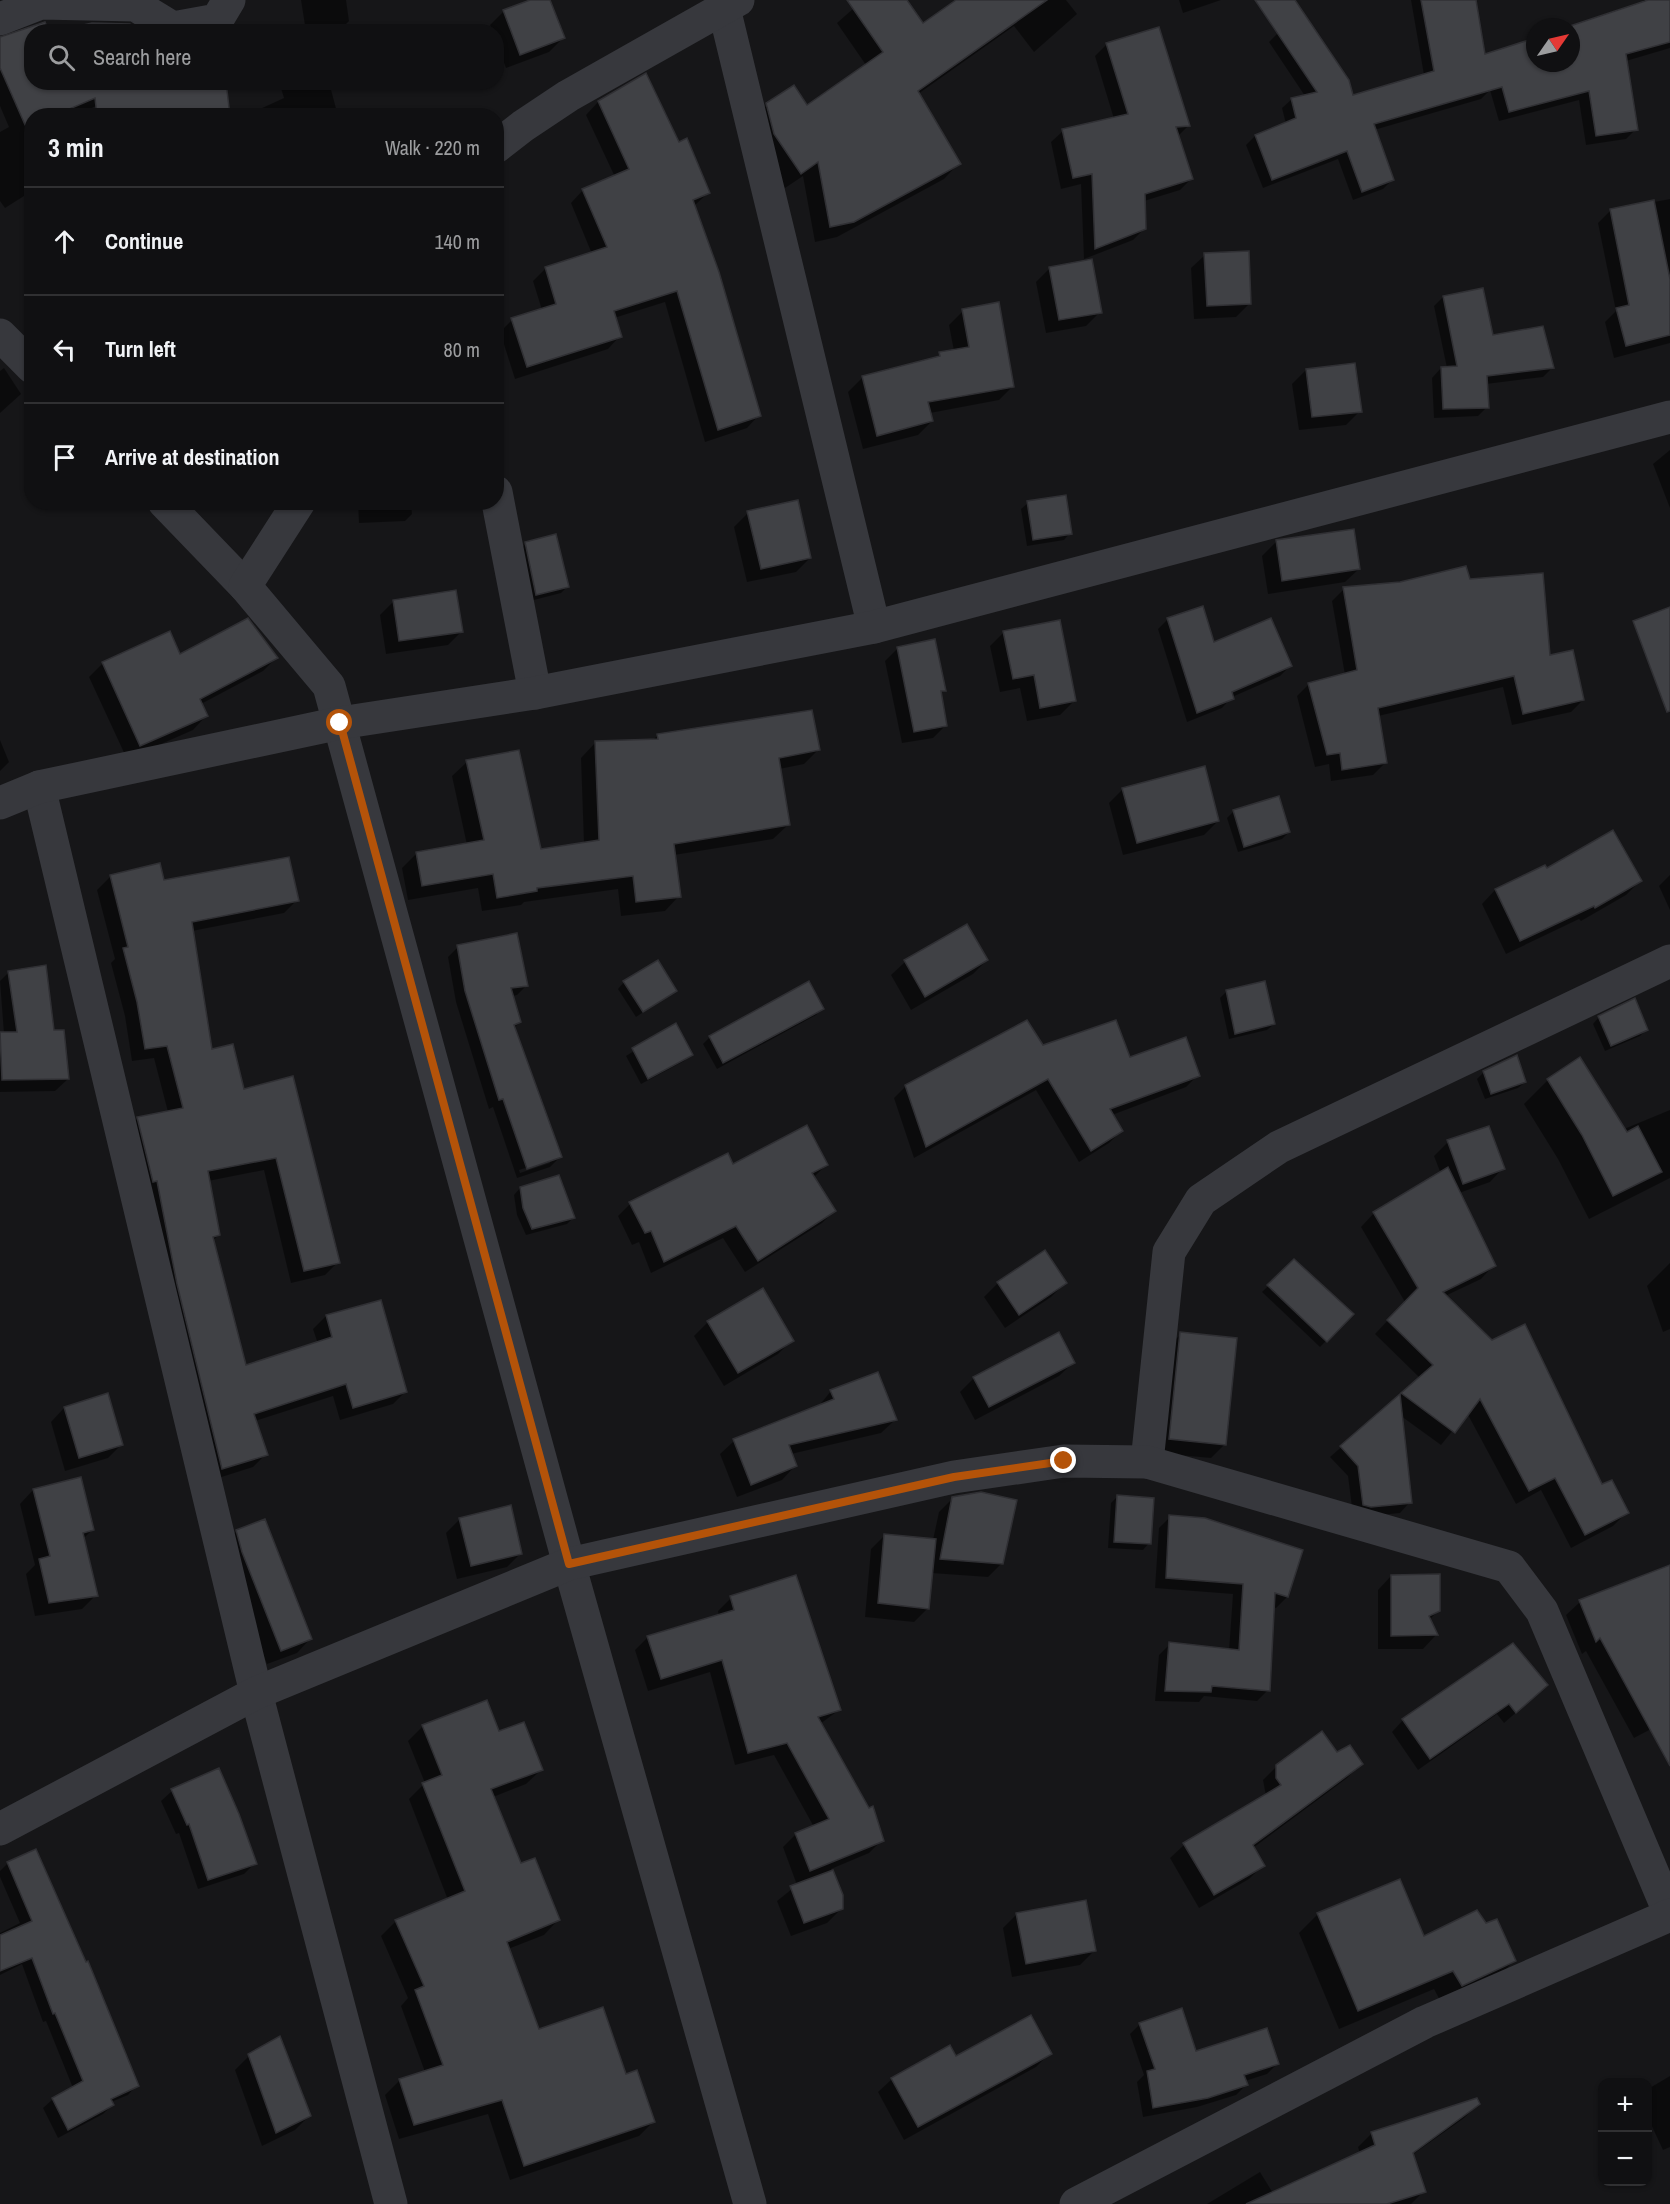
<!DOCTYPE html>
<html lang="en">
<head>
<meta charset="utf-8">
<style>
  :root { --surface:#101012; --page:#19191b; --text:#f1f3f6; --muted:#9c9d9f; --line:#303032 }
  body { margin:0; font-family:"Archivo Narrow",sans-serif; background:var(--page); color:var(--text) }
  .controls { position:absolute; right:18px; bottom:18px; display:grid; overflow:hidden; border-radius:12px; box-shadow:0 2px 4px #0004 }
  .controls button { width:54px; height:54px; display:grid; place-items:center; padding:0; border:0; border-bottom:2px solid var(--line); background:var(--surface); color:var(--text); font:30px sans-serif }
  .compass { position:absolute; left:1526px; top:18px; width:54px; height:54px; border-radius:50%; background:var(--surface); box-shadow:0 2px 4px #0004; rotate:56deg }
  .stop { position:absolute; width:18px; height:18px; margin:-14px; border:4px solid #b45309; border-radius:50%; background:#fff }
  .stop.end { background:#b45309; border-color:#fff; box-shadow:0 2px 6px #0008 }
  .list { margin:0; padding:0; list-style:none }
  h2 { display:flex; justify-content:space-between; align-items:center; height:78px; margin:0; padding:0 24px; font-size:26px }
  h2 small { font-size:20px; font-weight:400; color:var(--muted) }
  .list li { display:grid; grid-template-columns:39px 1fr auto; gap:18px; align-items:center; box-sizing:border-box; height:108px; padding:0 24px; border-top:2px solid var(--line) }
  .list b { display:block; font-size:22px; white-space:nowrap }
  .list em { font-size:20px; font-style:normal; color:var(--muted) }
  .icon { flex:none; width:33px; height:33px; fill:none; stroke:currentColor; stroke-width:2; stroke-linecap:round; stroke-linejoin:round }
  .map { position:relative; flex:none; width:1670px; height:2204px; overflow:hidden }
  .search { position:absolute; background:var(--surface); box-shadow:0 2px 4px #0004; left:24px; top:24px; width:480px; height:66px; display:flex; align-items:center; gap:15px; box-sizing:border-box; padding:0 21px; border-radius:24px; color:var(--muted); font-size:22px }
  .panel { position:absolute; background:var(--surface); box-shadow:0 2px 4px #0004; left:24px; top:108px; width:480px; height:402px; border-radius:24px }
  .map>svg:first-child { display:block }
  .shadow { fill:#0007; fill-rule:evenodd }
  .building { fill:#404145; stroke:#303034; stroke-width:1.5 }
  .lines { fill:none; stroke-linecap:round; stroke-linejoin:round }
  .minor { stroke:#37383d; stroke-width:33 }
  .route { stroke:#b45309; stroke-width:8 }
</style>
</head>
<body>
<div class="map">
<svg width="1670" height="2204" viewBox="0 0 1670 2204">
  <rect width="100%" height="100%" fill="#161618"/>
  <g class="shadow">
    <path d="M301 0H346L349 21 342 28 306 32Z"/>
    <path d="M534 0H549L563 38 549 52 506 68 496 42V32H493L490 25 504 11Z"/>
    <path d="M863 0H905L923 25 959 0H1066L1077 14 1034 52 1014 26 918 94 959 163 944 179 837 237 815 242 803 176 785 188 759 150 752 120 767 105 807 107 866 65 837 23Z"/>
    <path d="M1179 0H1221L1183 13Z"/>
    <path d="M1411 0H1474L1486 69 1535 63H1571V27L1645 3 1643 0H1670V48L1626 61 1636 129 1626 139 1586 145 1579 100 1499 121 1490 90 1481 99 1374 130 1392 180 1383 189 1353 200 1338 159 1263 188 1246 145 1255 136 1286 124 1282 108 1292 99 1305 96 1269 42 1278 33 1352 97 1424 75Z"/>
    <path d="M32 32V82L113 98 75 116H32V191L5 208 0 201V132L9 127 0 106V39Z"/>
    <path d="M1107 44 1189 125 1178 136 1191 179 1180 190 1144 201 1145 228 1133 240 1084 259 1081 184 1061 189 1051 142 1063 131 1114 119 1095 56Z"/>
    <path d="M645 76 678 144 708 193 694 206 759 415 747 428 705 442 665 302 614 318 620 336 608 349 515 379 500 332 512 320 542 310 533 281 545 269 592 254 571 203 583 190 615 177 586 115 598 102Z"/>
    <path d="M282 82H329L338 116H245L284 98 280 85Z"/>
    <path d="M1670 199V343L1614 358 1605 322 1616 311 1598 223 1611 210Z"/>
    <path d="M1205 255 1250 303 1236 317 1194 319 1191 268Z"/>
    <path d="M1050 268 1100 312 1086 326 1046 333 1036 282Z"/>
    <path d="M1443 297 1492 337 1552 368 1543 377 1486 384 1487 407 1478 416 1434 418 1432 378 1441 368H1447L1434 306Z"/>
    <path d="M963 311 1013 386 999 400 930 413 932 421 918 435 863 449 848 392 862 378 935 359 940 354 954 351 949 325Z"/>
    <path d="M4 368 21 394 0 413V371Z"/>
    <path d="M1306 370 1360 411 1346 425 1299 430 1292 384Z"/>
    <path d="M1670 450V508L1653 464Z"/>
    <path d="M358 502H411L412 514 405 521 359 523Z"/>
    <path d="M1028 503 1070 533 1064 540 1027 546 1021 509Z"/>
    <path d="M748 513 810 558 796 572 747 582 734 527Z"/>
    <path d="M1276 542 1359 569 1345 582 1268 594 1262 556Z"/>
    <path d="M526 544 567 587 561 593 530 601 519 550Z"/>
    <path d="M1469 581 1583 700 1571 712 1512 725 1503 687 1378 716 1385 763 1373 775 1331 781 1329 764 1315 767 1297 696 1309 684 1345 675 1332 601 1344 589Z"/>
    <path d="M393 602 462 631 448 645 386 654 380 615Z"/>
    <path d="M1168 619 1213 644 1290 666 1280 676 1232 697 1222 708 1187 722 1158 629Z"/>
    <path d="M1004 632 1074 701 1060 715 1027 721 1020 688 1000 692 990 646Z"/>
    <path d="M897 649 944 690 940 694 946 725 933 738 902 743 885 661Z"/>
    <path d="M179 656 276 658 263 671 201 704 206 716 193 730 127 759 89 677 103 663Z"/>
    <path d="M658 735 819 749 804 764 779 769 788 825 773 839 674 855 679 896 665 911 621 916 618 889 524 902 521 905 482 911 478 888 408 900 402 868 417 853 467 845 452 776 467 762 540 851 584 844 581 758 595 743 653 740Z"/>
    <path d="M0 740 9 762 0 771Z"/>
    <path d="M1123 789 1218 821 1204 835 1123 855 1109 803Z"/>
    <path d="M1234 811 1289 832 1282 839 1238 852 1227 818Z"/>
    <path d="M159 865 163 882 297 900 284 913 192 931 211 1051 243 1091 338 1262 325 1275 291 1283 264 1170 208 1181 219 1235 212 1241 245 1367 318 1344 313 1329 326 1316 406 1391 393 1404 340 1420 333 1396 255 1421 266 1454 253 1467 209 1481 125 1131 138 1118 168 1112 154 1058 132 1061 125 1016 111 963 115 959 97 890 110 877Z"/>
    <path d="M1545 867 1546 870 1640 881 1626 895 1581 921 1579 919 1506 954 1482 904 1495 890Z"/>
    <path d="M1670 875V910L1659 886Z"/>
    <path d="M966 926 987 960 973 974 911 1010 891 975 905 962Z"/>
    <path d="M458 947 527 985 517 995 512 996 520 1022 514 1028 560 1157 550 1167 517 1178 493 1107 489 1109 456 1002 448 957ZM550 1160V1163L520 1173 519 1170Z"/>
    <path d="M9 972 53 1032 68 1079 55 1091 0 1092V1034H4L0 981Z"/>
    <path d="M624 982 675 991 636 1017 618 989Z"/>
    <path d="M808 983 822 1008 816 1015 717 1069 703 1044 709 1038Z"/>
    <path d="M1226 992 1274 1024 1267 1030 1229 1039 1220 998Z"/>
    <path d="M1599 1017 1646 1030 1640 1036 1605 1051 1593 1024Z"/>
    <path d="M675 1025 691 1054 684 1061 641 1084 626 1056Z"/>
    <path d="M1042 1047 1129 1059 1198 1075 1186 1087 1112 1115 1121 1131 1109 1143 1079 1162 1036 1090 914 1158 894 1098 906 1086Z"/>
    <path d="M1580 1059 1624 1129 1670 1110V1178L1589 1219 1558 1159 1524 1104 1548 1080Z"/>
    <path d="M1484 1072 1525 1082 1518 1088 1485 1099 1477 1079Z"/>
    <path d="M1448 1142 1503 1168 1490 1182 1459 1193 1494 1265 1481 1279 1445 1296 1602 1486 1627 1512 1613 1526 1571 1548 1541 1490 1516 1504 1467 1413 1441 1445 1401 1416 1410 1502 1400 1513 1360 1517 1353 1515 1348 1476 1330 1457 1420 1378 1375 1334 1405 1302 1361 1227 1374 1213 1441 1174 1434 1156Z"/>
    <path d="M826 1165 813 1178 834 1211 822 1223 745 1272 723 1238 651 1273 639 1242 632 1245 618 1216 630 1204 732 1166Z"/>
    <path d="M520 1188 573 1218 567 1224 526 1235 517 1215 514 1195Z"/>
    <path d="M1044 1252 1065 1283 1051 1297 1005 1328 984 1297 998 1283Z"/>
    <path d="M1294 1261 1352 1314 1320 1347 1262 1292Z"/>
    <path d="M1670 1263V1329L1663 1332 1647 1286Z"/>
    <path d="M708 1322 792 1340 778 1354 724 1386 694 1336Z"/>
    <path d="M1058 1334 1073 1363 1059 1376 975 1420 960 1392 974 1378Z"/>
    <path d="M1181 1334 1225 1444 1211 1458 1156 1453 1167 1348Z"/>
    <path d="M831 1391 895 1420 881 1433 791 1454 795 1466 782 1480 737 1497 720 1454 734 1441 818 1407Z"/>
    <path d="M64 1408 122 1444 108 1458 65 1471 51 1422Z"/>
    <path d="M33 1490 93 1529 83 1539 96 1595 82 1609 35 1616 26 1574 35 1565 20 1504Z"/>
    <path d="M1118 1496 1149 1543 1143 1550 1108 1548 1111 1503Z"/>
    <path d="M953 1498 1002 1563 988 1577 931 1573 928 1608 914 1622 865 1617 871 1549 885 1535 933 1540 939 1512Z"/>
    <path d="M1170 1517 1287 1597 1276 1608 1273 1607 1268 1690 1257 1701 1204 1696 1199 1702 1155 1701 1159 1655 1170 1644 1229 1651 1233 1594 1155 1588 1159 1528Z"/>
    <path d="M460 1519 521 1553 507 1567 457 1579 446 1533Z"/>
    <path d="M237 1531 310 1639 297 1653 267 1664 228 1567 223 1545Z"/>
    <path d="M1670 1566V1719L1634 1738 1586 1651 1582 1654 1566 1615 1580 1602Z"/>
    <path d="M1391 1576 1439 1610 1429 1620 1436 1635 1423 1649H1378V1590Z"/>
    <path d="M731 1598 839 1710 820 1724 882 1840 869 1853 831 1869 841 1895V1909L827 1923 791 1936 777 1901 797 1885 783 1847 796 1834 814 1827 774 1755 735 1765 710 1672 648 1691 635 1650 648 1637 719 1616 718 1611Z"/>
    <path d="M1512 1645 1535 1696 1504 1723 1497 1714 1418 1770 1392 1732 1403 1720Z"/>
    <path d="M423 1726 499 1733 541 1770 526 1784 493 1797 520 1865 558 1920 544 1935 508 1949 538 2031 625 2076 654 2121 639 2136 510 2180 488 2114 399 2139 385 2095 400 2080 425 2072 401 2006 408 1998 381 1936 396 1921 448 1900 409 1799 425 1783 408 1741Z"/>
    <path d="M1337 1754 1361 1764 1347 1778 1253 1848 1263 1865 1249 1879 1199 1908 1170 1858 1184 1845 1266 1796 1263 1780 1277 1766Z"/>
    <path d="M172 1791 255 1863 244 1874 198 1889 179 1833 176 1834 161 1801Z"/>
    <path d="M36 1851 137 2085 128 2095 111 2102 112 2105 103 2114 58 2138 43 2108 53 2099 73 2088 46 2021 43 2022 22 1964 0 1975V1933L20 1923 0 1877V1871L7 1864Z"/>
    <path d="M1017 1914 1094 1951 1080 1965 1012 1977 1003 1928Z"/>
    <path d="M1318 1914 1423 1939 1514 1961 1495 1980 1442 2004 1434 1989 1339 2029 1299 1933Z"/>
    <path d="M1140 2024 1195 2053 1277 2064 1267 2074 1245 2081 1246 2085 1236 2095 1197 2107 1143 2117 1137 2082 1144 2075 1130 2034Z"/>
    <path d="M1050 2053 1036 2067 904 2140 878 2092 892 2079 956 2058Z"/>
    <path d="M249 2056 309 2116 295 2130 262 2146 235 2070Z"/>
    <path d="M1670 2076V2147L1663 2150 1648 2118V2089Z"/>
    <path d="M1478 2104 1464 2118 1412 2155 1424 2191 1411 2204H1207L1260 2172 1273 2193 1360 2154 1358 2147 1372 2133Z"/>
  </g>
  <g class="building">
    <path d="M530 0H550L565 38 520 55 503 10Z"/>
    <path d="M847 0H907L923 23 956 0H1047L918 91 961 164 854 222 830 227 818 162 801 174 774 134 766 103 794 85 807 105 883 52Z"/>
    <path d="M1255 0H1295L1349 80 1353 95 1434 71 1421 0H1476L1485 54 1535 38V63H1571V27H1567L1648 0H1670V42L1626 54 1638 130 1596 136 1589 91 1509 112 1502 87 1374 124 1394 180 1362 192 1347 151 1272 180 1255 135 1296 118 1291 98 1317 92Z"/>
    <path d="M45 22 49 32H32V82H226L230 116H97L95 98 53 116H32V124L26 127 0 68V37Z"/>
    <path d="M92 23 130 24 133 31 143 32H52Z"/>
    <path d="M1159 27 1190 126 1176 127 1193 179 1145 194 1146 229 1095 249 1092 174 1073 178 1062 129 1128 114 1106 43Z"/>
    <path d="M646 73 679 142 687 138 710 193 693 200 719 272 761 416 718 430 677 291 614 311 622 337 527 367 511 318 556 304 545 267 607 247 582 189 629 169 598 101Z"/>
    <path d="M1654 200 1670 279V335L1626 346 1616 308 1629 305 1610 209Z"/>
    <path d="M1249 251 1251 304 1207 306 1204 253Z"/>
    <path d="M1092 259 1102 313 1059 320 1049 267Z"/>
    <path d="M1483 288 1493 335 1543 326 1554 368 1487 376 1489 408 1443 409 1441 367 1457 366 1443 296Z"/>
    <path d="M999 302 1014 387 928 402 933 421 877 436 862 376 940 356 939 352 969 347 962 309Z"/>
    <path d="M1355 363 1362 412 1312 417 1306 369Z"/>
    <path d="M1066 495 1072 534 1033 540 1027 501Z"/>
    <path d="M798 500 811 558 761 569 747 511Z"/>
    <path d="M1354 529 1360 569 1282 581 1276 540Z"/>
    <path d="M556 534 569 587 536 595 525 542Z"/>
    <path d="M1466 566 1470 579 1543 573 1550 655 1573 650 1584 700 1523 714 1514 676 1378 708 1387 763 1342 770 1340 753 1327 755 1308 683 1357 670 1343 587 1400 582Z"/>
    <path d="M456 590 463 632 399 641 393 600Z"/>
    <path d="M1203 606 1214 642 1271 618 1292 666 1232 692 1234 699 1197 713 1167 618Z"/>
    <path d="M1670 607V711L1667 712 1633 621Z"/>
    <path d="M248 618 278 658 200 699 208 716 140 746 102 662 170 631 180 654Z"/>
    <path d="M1060 620 1076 701 1040 708 1034 675 1013 679 1003 631Z"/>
    <path d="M935 639 946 691H941L947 726 914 732 897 647Z"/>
    <path d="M812 710 820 750 779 758 790 825 674 844 681 897 636 902 633 876 537 888V891L497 898 493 874 422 886 416 852 484 840 466 760 519 750 541 849 599 840 595 741 658 739 657 734Z"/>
    <path d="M1205 766 1219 821 1137 843 1122 788Z"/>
    <path d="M1279 796 1290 832 1244 847 1233 810Z"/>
    <path d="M1613 830 1642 881 1595 908 1594 906 1520 941 1495 889 1545 865 1547 868Z"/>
    <path d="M289 857 299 901 192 922 212 1049 233 1044 244 1089 293 1076 340 1263 304 1271 276 1158 208 1171 220 1235 213 1237 246 1365 332 1337 326 1315 381 1300 407 1392 353 1408 346 1384 254 1414 268 1455 222 1469 177 1284 157 1181 153 1182 137 1117 183 1108 167 1046 145 1049 137 1002 123 948 128 947 110 875 160 863 164 880Z"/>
    <path d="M967 924 988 960 925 997 904 960Z"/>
    <path d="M517 933 528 986 511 988 521 1022 514 1025 562 1157 527 1169 503 1099 499 1100 465 991 457 945Z"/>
    <path d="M658 960 677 991 643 1012 623 981Z"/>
    <path d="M46 965 54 1030H64L69 1079 2 1080 0 1032H17L8 971Z"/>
    <path d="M809 981 824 1009 723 1063 709 1036Z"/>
    <path d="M1265 981 1275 1024 1235 1034 1226 990Z"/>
    <path d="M1635 998 1648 1030 1611 1046 1598 1016Z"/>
    <path d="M1027 1020 1043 1045 1116 1020 1130 1057 1186 1037 1200 1076 1110 1109 1123 1131 1091 1151 1048 1079 926 1147 905 1085Z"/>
    <path d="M676 1023 693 1055 648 1079 632 1048Z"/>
    <path d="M1517 1055 1526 1082 1491 1094 1483 1071Z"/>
    <path d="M1580 1057 1627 1132 1638 1126 1662 1172 1613 1196 1582 1135 1547 1079Z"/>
    <path d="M807 1125 828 1165 812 1173 836 1211 758 1261 736 1226 664 1262 651 1231 645 1233 629 1202 728 1153 733 1164Z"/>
    <path d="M1489 1126 1505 1169 1463 1184 1447 1140Z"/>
    <path d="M1448 1167 1496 1266 1443 1292 1492 1340 1525 1324 1602 1484 1612 1480 1629 1513 1585 1535 1555 1478 1529 1491 1480 1399 1455 1433 1401 1393 1433 1365 1387 1320 1418 1288 1373 1212Z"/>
    <path d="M559 1175 575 1218 532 1229 523 1208 520 1187Z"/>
    <path d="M1045 1250 1067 1283 1019 1315 997 1282Z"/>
    <path d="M1294 1259 1354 1314 1327 1342 1267 1285Z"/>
    <path d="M763 1288 794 1341 738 1373 707 1321Z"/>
    <path d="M1059 1332 1075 1363 989 1407 973 1377Z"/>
    <path d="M1180 1332 1237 1338 1226 1445 1169 1439Z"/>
    <path d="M878 1372 897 1420 789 1445 797 1466 751 1485 733 1439 834 1399 830 1390Z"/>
    <path d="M108 1393 123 1445 79 1458 64 1407Z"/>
    <path d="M1400 1394 1412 1503 1371 1507 1363 1505 1358 1466 1340 1446Z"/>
    <path d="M81 1477 94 1530 83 1533 98 1596 49 1603 39 1559 50 1556 33 1489Z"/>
    <path d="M981 1492 1017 1500 1003 1564 940 1559 952 1497Z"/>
    <path d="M1117 1495 1154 1498 1151 1544 1114 1542Z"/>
    <path d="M511 1505 522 1554 471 1566 459 1518Z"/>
    <path d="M1169 1515 1205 1518 1303 1550 1288 1597 1275 1593 1270 1691 1212 1686 1211 1692 1165 1691 1169 1642 1239 1650 1243 1584 1166 1578Z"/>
    <path d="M265 1519 312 1639 281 1651 242 1552 236 1530Z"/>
    <path d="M884 1534 936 1539 929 1609 878 1603Z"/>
    <path d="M1670 1565V1766L1600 1638 1596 1642 1579 1600Z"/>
    <path d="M1440 1574V1611L1429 1616 1438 1635 1391 1636V1575Z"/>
    <path d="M796 1575 841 1710 818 1717 869 1808 873 1806 884 1841 810 1871 795 1833 829 1819 787 1743 748 1753 722 1660 661 1679 647 1636 734 1610 730 1596Z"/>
    <path d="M1513 1643 1548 1685 1516 1713 1509 1704 1430 1759 1402 1719Z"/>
    <path d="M487 1700 499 1731 524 1722 543 1770 491 1789 521 1863 535 1858 560 1920 507 1942 539 2029 603 2007 626 2074 637 2070 655 2122 524 2166 502 2100 414 2125 399 2079 443 2065 415 1990 424 1986 395 1920 465 1891 422 1783 442 1775 422 1725Z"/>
    <path d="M1322 1731 1337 1752 1350 1745 1363 1764 1253 1845 1265 1866 1214 1895 1183 1843 1281 1785 1276 1778V1765Z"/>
    <path d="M219 1768 239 1814 257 1864 208 1880 189 1824 187 1825 171 1789Z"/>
    <path d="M36 1849 86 1962 88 1961 139 2086 111 2099 114 2105 68 2130 52 2098 83 2081 55 2013 53 2014 32 1958 0 1971V1935L32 1921 7 1862Z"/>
    <path d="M833 1870 843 1895V1909L804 1923 790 1886Z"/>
    <path d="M1400 1879 1424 1936 1477 1910 1486 1923 1497 1919 1516 1961 1462 1986 1453 1971 1358 2011 1317 1913Z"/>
    <path d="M1086 1900 1096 1951 1026 1964 1016 1913Z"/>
    <path d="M1182 2008 1196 2051 1267 2028 1279 2064 1244 2075 1248 2085 1208 2098 1153 2108 1147 2071 1155 2069 1139 2023Z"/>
    <path d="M1031 2015 1052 2054 918 2127 891 2078 950 2045 956 2056Z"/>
    <path d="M280 2036 311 2116 276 2133 248 2054Z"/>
    <path d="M1477 2098 1480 2104 1413 2153 1426 2192 1387 2204H1246L1375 2145 1371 2132Z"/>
  </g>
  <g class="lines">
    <g class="minor">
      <path d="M722 0 874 627"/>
      <path d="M0 19 41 3 135 5 173 28 217 20 229 0"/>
      <path d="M496 147 523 126 568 96 738 0"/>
      <path d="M0 335 32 367"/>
      <path d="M496 492 535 693"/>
      <path d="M164 502 245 586"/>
      <path d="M299 502 245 586 329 686 569 1564 750 2204"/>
      <path d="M39 787 256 1693 391 2204"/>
      <path d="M0 803 39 787 340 723 535 693 874 627 1670 417"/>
      <path d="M1147 1462 1169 1252 1201 1200 1279 1147 1670 961"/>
      <path d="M0 1829 256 1693 569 1564 954 1477 1064 1461 1147 1462 1509 1567 1542 1611 1670 1914"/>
      <path d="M1076 2204 1425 2022 1670 1915"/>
    </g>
  </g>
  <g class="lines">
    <path class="route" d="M340 723 569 1564 954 1477 1064 1461"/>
  </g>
</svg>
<div class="controls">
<button>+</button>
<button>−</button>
</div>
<svg class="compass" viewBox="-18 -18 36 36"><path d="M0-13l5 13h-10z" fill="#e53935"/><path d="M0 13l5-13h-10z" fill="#9c9d9f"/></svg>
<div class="stop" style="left:340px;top:723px"></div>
<div class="stop end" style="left:1064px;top:1461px"></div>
<div class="search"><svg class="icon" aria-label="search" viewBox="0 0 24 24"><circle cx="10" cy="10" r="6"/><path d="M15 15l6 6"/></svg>Search here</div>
<section class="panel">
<h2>3 min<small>Walk · 220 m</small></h2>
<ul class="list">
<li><svg class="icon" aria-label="ahead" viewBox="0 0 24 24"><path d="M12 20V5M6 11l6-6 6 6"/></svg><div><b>Continue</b></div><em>140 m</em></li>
<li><svg class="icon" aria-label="left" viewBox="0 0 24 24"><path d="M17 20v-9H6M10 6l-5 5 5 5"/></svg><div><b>Turn left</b></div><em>80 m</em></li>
<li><svg class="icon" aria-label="arrive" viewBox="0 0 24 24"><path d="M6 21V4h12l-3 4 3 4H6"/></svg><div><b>Arrive at destination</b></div></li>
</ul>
</section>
</div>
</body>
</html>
